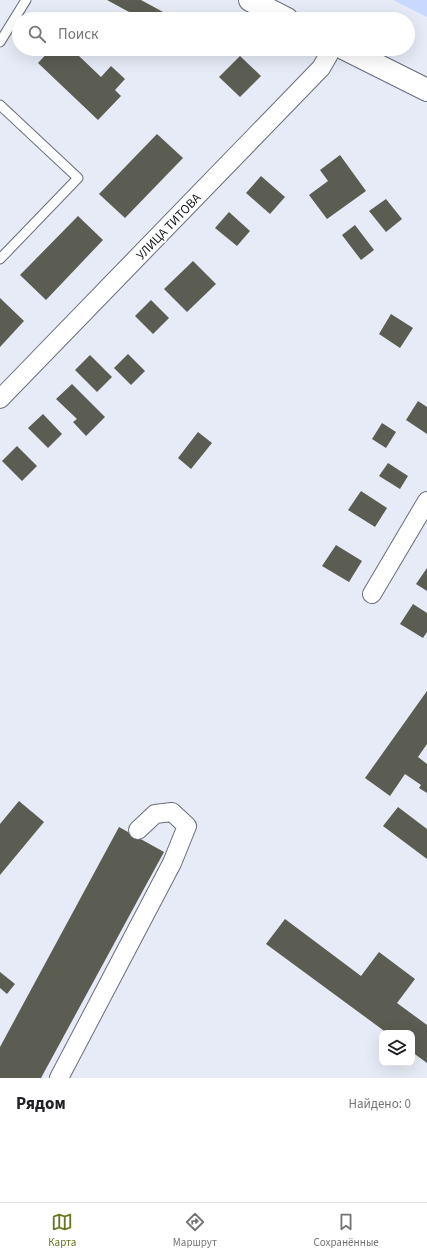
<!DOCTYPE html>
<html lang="ru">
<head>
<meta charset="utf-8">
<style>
  :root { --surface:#fff; --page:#f2f2f2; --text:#202124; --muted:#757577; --line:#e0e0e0; --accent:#6a741e }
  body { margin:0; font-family:"Source Sans 3",sans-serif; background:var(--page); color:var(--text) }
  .controls { position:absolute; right:12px; bottom:12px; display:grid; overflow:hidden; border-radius:8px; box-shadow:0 4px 16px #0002 }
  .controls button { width:36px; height:36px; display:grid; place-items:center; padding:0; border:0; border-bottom:1px solid var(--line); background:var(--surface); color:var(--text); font:20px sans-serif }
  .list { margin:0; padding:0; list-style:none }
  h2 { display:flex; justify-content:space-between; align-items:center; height:52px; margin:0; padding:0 16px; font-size:17px }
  h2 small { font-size:13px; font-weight:400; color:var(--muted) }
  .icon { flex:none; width:22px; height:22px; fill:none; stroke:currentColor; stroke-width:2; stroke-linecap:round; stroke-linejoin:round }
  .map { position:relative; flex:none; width:427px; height:1078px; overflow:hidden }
  .search { position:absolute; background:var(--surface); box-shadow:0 4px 16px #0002; left:12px; right:12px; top:12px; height:44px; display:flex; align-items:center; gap:10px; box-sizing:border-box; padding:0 14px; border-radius:22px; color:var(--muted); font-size:15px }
  .sheet { height:124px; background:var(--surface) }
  nav { display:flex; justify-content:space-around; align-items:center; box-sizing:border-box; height:56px; border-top:1px solid var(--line); background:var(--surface); font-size:11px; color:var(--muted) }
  nav a { display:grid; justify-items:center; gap:2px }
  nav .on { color:var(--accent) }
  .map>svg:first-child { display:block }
  .green { fill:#c8d8ff }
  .building { fill:#5b5d52 }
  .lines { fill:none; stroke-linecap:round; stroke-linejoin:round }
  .lane-casing { stroke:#696e78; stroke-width:11 }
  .street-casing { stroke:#696e78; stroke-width:20 }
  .secondary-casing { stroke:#696e78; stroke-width:24 }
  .lane { stroke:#fff; stroke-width:9 }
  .street { stroke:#fff; stroke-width:18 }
  .secondary { stroke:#fff; stroke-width:22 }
  .labels { text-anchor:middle; stroke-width:4; stroke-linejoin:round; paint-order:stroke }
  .street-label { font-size:13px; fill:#16181c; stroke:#fff }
</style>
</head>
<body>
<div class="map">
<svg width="427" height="1078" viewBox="0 0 427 1078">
  <rect width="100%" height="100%" fill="#e6ebf7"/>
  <path class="green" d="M393 0H427V17Z"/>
  <g class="building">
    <path d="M107 0H141L176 19H142Z"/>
    <path d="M51 49H86L79 56 101 77 111 66 125 79 115 90 121 96 98 120 38 63Z"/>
    <path d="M240 56 261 76 240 97 219 77Z"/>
    <path d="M157 134 183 158 125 218 99 194Z"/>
    <path d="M340 155 366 191 327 219 309 195 328 181 320 170Z"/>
    <path d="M261 176 285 197 270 214 246 193Z"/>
    <path d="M386 199 402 219 386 232 369 211Z"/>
    <path d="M229 212 250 231 237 246 215 228Z"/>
    <path d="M78 216 103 240 46 300 20 275Z"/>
    <path d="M355 225 374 250 361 260 342 235Z"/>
    <path d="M193 261 216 284 187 312 164 289Z"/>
    <path d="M0 298 24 321 0 347Z"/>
    <path d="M151 300 169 318 153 334 135 316Z"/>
    <path d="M391 314 413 328 400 348 379 334Z"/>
    <path d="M128 354 145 371 131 385 114 368Z"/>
    <path d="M90 355 112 377 97 392 75 370Z"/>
    <path d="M72 384 105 417 86 436 73 422 77 419 56 399Z"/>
    <path d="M418 401 427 407V434L406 420Z"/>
    <path d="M43 414 62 434 48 448 28 428Z"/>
    <path d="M382 423 396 432 386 448 372 439Z"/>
    <path d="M198 432 212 443 191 469 178 458Z"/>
    <path d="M17 446 37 466 22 481 2 461Z"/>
    <path d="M388 463 408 476 400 489 379 476Z"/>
    <path d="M361 491 387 508 375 527 348 510Z"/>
    <path d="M336 545 362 561 349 582 322 566Z"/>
    <path d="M427 568V591L416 584Z"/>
    <path d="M413 604 427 613V632L423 638 400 624Z"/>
    <path d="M427 691V744L418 757 427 764V793L419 788 421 785 405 774 390 796 365 778Z"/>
    <path d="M19 801 44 822 0 875V824Z"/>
    <path d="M398 807 427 829V859L383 826Z"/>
    <path d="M119 827 164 852 41 1078H0V1047Z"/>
    <path d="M285 919 361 976 379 952 415 979 397 1003 427 1025V1063L412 1052V1033H387L266 944Z"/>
    <path d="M0 972 15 984 7 994 0 988Z"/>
  </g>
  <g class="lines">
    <g class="lane-casing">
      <g id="lane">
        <path d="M0 42 26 0"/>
        <path d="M0 105 78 178 0 259"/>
      </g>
    </g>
    <g class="street-casing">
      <g id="street">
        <path d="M0 399 321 68 332 49"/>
        <path d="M372 594 427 501"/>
        <path d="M59 1078 172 863 187 826 172 812 155 814 138 830"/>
      </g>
    </g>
    <g class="secondary-casing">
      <g id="secondary">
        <path d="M250 0 287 19"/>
        <path d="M345 49 427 90"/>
      </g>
    </g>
    <use href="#lane" class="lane"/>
    <use href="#street" class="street"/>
    <use href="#secondary" class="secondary"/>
  </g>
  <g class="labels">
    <g class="street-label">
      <text transform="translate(168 226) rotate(-46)" y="5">УЛИЦА ТИТОВА</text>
    </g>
  </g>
</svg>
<div class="controls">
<button><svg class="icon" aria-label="layers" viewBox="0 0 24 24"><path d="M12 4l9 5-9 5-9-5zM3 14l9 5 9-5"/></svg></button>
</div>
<div class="search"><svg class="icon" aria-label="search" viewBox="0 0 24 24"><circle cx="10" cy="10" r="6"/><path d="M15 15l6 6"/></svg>Поиск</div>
</div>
<section class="sheet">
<h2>Рядом<small>Найдено: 0</small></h2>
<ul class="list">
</ul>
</section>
<nav>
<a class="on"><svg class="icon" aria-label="map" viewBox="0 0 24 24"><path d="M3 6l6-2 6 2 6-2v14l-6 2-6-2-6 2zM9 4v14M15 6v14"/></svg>Карта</a>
<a><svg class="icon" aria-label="directions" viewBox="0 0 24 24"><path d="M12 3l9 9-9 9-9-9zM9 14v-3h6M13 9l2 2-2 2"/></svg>Маршрут</a>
<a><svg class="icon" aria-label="saved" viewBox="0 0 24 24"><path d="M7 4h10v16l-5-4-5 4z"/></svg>Сохранённые</a>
</nav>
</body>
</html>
